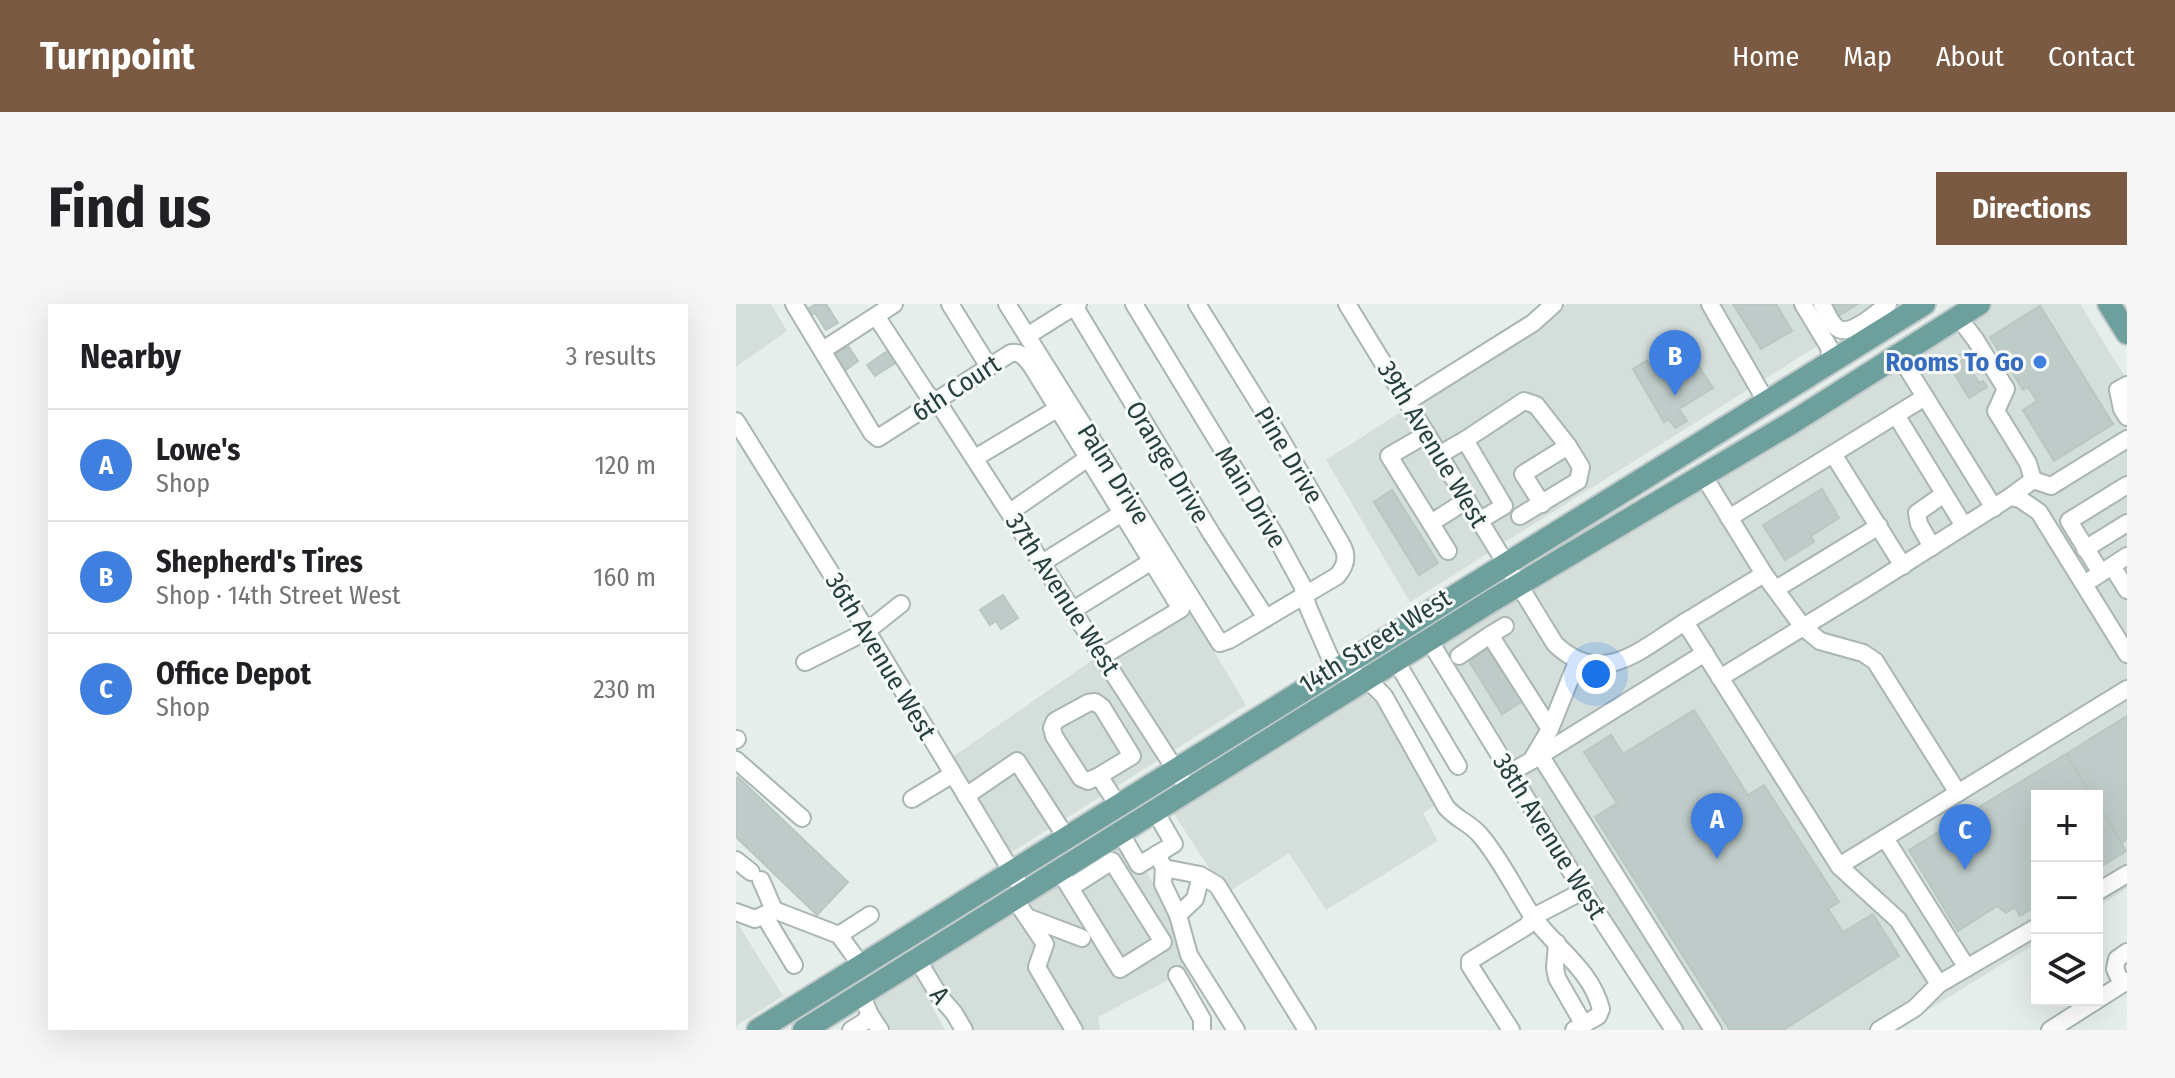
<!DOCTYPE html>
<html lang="en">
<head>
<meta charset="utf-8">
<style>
  :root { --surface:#fff; --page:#f6f6f6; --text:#202124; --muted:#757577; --line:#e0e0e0; --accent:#7a5a43 }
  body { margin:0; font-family:"Fira Sans Condensed",sans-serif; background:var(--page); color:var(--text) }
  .controls { position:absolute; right:24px; bottom:24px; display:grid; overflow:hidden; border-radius:0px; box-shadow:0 8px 32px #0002 }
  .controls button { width:72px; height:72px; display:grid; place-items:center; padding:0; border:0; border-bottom:2px solid var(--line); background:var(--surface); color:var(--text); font:40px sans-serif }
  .you { position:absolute; left:860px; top:370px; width:28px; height:28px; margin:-20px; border:6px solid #fff; border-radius:50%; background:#1a73e8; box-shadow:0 0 0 12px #1a73e833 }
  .badge { display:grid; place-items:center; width:52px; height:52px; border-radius:50%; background:var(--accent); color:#fff; font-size:26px; font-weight:700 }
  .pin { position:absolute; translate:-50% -66px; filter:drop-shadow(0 2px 4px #0008) }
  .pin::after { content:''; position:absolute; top:42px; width:28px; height:24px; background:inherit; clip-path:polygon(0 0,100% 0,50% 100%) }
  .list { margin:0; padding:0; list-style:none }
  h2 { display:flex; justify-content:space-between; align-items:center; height:104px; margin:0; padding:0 32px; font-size:34px }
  h2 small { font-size:26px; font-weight:400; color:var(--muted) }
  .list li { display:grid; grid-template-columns:52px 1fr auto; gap:24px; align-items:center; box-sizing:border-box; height:112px; padding:0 32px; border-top:2px solid var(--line) }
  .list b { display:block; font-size:30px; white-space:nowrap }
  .list p { margin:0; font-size:26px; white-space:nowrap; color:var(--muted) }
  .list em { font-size:26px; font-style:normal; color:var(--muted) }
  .icon { flex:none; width:44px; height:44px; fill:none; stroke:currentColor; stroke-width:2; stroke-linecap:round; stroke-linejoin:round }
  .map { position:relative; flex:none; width:1391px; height:726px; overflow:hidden; border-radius:0px }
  header { display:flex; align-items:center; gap:48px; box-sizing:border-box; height:112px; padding:0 40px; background:var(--accent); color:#fff }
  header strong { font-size:38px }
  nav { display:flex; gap:44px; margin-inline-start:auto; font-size:28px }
  .intro { display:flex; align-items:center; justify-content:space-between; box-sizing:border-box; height:192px; padding:0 48px }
  h1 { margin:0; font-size:56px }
  .button { padding:20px 36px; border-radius:0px; background:var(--accent); color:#fff; font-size:28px; font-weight:700 }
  main { display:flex; gap:48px; padding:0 48px }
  aside { flex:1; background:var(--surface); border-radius:0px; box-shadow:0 8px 32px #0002 }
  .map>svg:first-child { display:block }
  .built { fill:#d4dedb }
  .building { fill:#becbc8; stroke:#b8c7c4; stroke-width:2 }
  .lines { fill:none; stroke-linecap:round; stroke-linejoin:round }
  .minor-casing { stroke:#a9b6b4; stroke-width:20 }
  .major-casing { stroke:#c2c9c9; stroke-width:26 }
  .minor { stroke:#fff; stroke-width:16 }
  .major { stroke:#6da09d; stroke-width:22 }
  .shop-dot { fill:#3f7fe0; stroke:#f6faf9; stroke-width:3 }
  .labels { text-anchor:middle; stroke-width:6; stroke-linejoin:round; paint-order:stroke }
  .shop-label { font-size:26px; font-weight:bold; fill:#366cbe; stroke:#f6faf9; text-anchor:end }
  .street-label { font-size:26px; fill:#263f3d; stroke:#f6faf9 }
</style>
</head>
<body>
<header>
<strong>Turnpoint</strong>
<nav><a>Home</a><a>Map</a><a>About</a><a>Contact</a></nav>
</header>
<div class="intro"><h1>Find us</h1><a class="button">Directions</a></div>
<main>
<aside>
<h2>Nearby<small>3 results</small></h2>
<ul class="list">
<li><span class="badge" style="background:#3f7fe0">A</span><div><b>Lowe's</b><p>Shop</p></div><em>120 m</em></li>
<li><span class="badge" style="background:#3f7fe0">B</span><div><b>Shepherd's Tires</b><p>Shop · 14th Street West</p></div><em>160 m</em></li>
<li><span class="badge" style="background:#3f7fe0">C</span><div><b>Office Depot</b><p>Shop</p></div><em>230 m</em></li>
</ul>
</aside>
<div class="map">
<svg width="1391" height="726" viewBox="0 0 1391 726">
  <rect width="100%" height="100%" fill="#e6eeec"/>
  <g class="built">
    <path d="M0 0H35L51 27 0 63Z"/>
    <path d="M831 0H1144L1086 39 766 240 681 100Z"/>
    <path d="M1255 0H1344L1391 76V584L1361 603V492H1301V639L1159 726H946L853 583 779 456 704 337 1060 123Z"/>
    <path d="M668 106 754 248 674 298 590 156Z"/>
    <path d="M446 294 510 401 273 550 215 454Z"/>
    <path d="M633 383 706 497 687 509 702 537 590 606 553 549 490 590 434 504Z"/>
    <path d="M391 531 445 630 441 634 451 666 447 668 443 663 432 670 434 675 362 713 364 726H237L212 688 208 687 191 656Z"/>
    <path d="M0 617 47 692 0 722Z"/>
    <path d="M178 664 196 694 195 701 209 726H127L134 692Z"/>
  </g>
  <g class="building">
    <path d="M80 0H90L102 19 90 26 79 9 74 12 70 6Z"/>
    <path d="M997 0H1040L1056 27 1025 45Z"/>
    <path d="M1090 0H1122L1099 14Z"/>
    <path d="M1304 2 1377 120 1318 157 1287 106 1301 97 1292 83 1287 86 1254 33Z"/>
    <path d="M112 42 122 57 107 68 96 52Z"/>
    <path d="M153 46 161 58 139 72 131 61Z"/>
    <path d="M1225 50 1243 79 1247 77 1251 83 1233 94 1211 58Z"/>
    <path d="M957 53 977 84 943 105 951 117 939 124 933 115 928 118 897 65 911 56 923 74Z"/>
    <path d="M1086 185 1103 214 1075 232 1078 238 1049 256 1027 221Z"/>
    <path d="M656 186 702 259 683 271 638 198Z"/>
    <path d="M267 291 282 314 265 325 260 317 254 321 244 306Z"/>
    <path d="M755 343 788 396 766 410 733 357Z"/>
    <path d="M958 406 1012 491 1028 481 1103 598 1092 605 1107 628 1137 610 1163 652 1047 726H994L859 513 881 499 848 448 875 431 887 450Z"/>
    <path d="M1391 412V535L1386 539 1361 499V492H1356L1330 450Z"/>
    <path d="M1330 450 1356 492H1301V601L1284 612 1279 603 1270 609 1261 602 1222 627 1173 546Z"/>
    <path d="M2 473 112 578 81 611 0 533V475Z"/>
    <path d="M1361 499 1390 547 1361 565Z"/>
  </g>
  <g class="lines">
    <g class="minor-casing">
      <g id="minor">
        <path d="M58 0 136 129 142 134 275 49C285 47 289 54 295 61L445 305 367 352"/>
        <path d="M214 0 253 63"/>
        <path d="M271 0 484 339 493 336 601 272C609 263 612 254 607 243L543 132 461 0"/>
        <path d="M337 0 475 229 530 314"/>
        <path d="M398 0 540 233 566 281 572 303 599 365 631 375 648 392 710 503C720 515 734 519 744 531 764 554 778 584 795 610 818 643 855 665 865 705L862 712 838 726"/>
        <path d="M611 0 819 340C866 385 905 345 949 318L1103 562 1391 385"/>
        <path d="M974 0 1031 99"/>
        <path d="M1067 0 1093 43 1095 58"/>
        <path d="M1086 0C1090 7 1094 18 1100 23 1113 35 1141 8 1152 0"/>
        <path d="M140 12 191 90 203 100 452 485"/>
        <path d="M1222 13 1239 35 1270 85 1260 107 1292 159 1297 176"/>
        <path d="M291 32 342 0"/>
        <path d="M87 46 158 0"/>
        <path d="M1163 51 1258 204"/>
        <path d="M1391 81 1382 86 1386 105 1391 113"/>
        <path d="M671 98 797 19 818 0"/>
        <path d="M1160 111 1228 222"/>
        <path d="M0 117 131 327 288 588"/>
        <path d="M691 130 653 152 712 247"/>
        <path d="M729 136 788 97 800 101 832 142 845 163 842 177 784 212"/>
        <path d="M1097 150 1167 262"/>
        <path d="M703 151 729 136 768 202 743 217"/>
        <path d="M239 154 321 105"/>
        <path d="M967 171 1028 270 1067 323 1084 337 1127 349 1139 357 1222 489"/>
        <path d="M1274 193 1297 176 1315 182 1391 135"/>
        <path d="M806 200 787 170 832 142"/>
        <path d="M274 208 352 154"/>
        <path d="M993 214 1189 93"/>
        <path d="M695 219 731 196"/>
        <path d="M1196 243 1183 220 1181 209 1208 190"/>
        <path d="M1349 245 1391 219"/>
        <path d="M306 259 386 209"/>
        <path d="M1376 262 1391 286"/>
        <path d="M1365 269 1333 217 1391 181"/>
        <path d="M1356 275 1391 252"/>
        <path d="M1040 285 1143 222"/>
        <path d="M337 306 416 257"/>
        <path d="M949 318 1028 270"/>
        <path d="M754 331 769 322"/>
        <path d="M693 336 847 587 938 726"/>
        <path d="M723 352 754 331 814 425"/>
        <path d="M660 357 722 462"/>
        <path d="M69 358 131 327 165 300"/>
        <path d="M984 374 1134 282 1274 193 1284 195 1303 208 1391 350"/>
        <path d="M0 436 1 435"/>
        <path d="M804 451 977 726"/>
        <path d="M0 456 66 514"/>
        <path d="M797 456 969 349"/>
        <path d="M775 468 795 457 814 425 841 358"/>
        <path d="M363 472 352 477 345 474 318 432 316 424 319 417 352 399 359 398 366 403 396 452 363 472 382 501"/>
        <path d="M230 492 281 457 330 533"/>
        <path d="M176 495 217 470"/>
        <path d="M384 528 403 561 438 540 419 507"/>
        <path d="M1149 534 1231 664"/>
        <path d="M421 550 428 564 427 580 442 611 453 651 500 726"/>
        <path d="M0 556 15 568"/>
        <path d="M1103 562 1162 616 1203 680 1179 704 1143 726"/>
        <path d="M428 564 464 571 481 581 571 726"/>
        <path d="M323 566 384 665 427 638 376 557 334 584"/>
        <path d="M25 576 38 606"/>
        <path d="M1361 588 1391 570"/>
        <path d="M278 594 309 640 301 663 338 726"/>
        <path d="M0 608 19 615 38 606 103 631 125 661"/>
        <path d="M28 611 58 661"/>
        <path d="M442 611 459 595 465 572"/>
        <path d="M291 613 346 634"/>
        <path d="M103 631 134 611"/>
        <path d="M821 639 819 664 821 674 848 721"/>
        <path d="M181 655 204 693 218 709 228 726"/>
        <path d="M441 671 466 715V726"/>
        <path d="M1203 680 1301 623"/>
        <path d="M1386 680 1379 665 1381 655 1391 648"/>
        <path d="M134 711 144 726"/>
        <path d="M115 726 128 718 134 711 125 690"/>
        <path d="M775 726 734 662V657L791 622 797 613 847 587"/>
        <path d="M1314 726 1391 677"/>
      </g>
    </g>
    <g class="major-casing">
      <g id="major">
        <path d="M1373 0 1391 29"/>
        <path d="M22 726 1188 0"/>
        <path d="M68 726 757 296 1057 118 1243 0"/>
      </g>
    </g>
    <use href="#minor" class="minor"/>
    <use href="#major" class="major"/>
  </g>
  <circle class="shop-dot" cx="1304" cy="58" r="8"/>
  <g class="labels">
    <g class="shop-label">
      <text x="1288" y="67">Rooms To Go</text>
    </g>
    <g class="street-label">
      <text transform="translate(220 84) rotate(-33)" y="9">6th Court</text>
      <text transform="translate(697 140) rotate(59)" y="9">39th Avenue West</text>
      <text transform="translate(553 151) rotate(59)" y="9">Pine Drive</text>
      <text transform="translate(432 158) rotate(59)" y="9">Orange Drive</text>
      <text transform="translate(378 170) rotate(58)" y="9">Palm Drive</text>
      <text transform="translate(515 193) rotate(59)" y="9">Main Drive</text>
      <text transform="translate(327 290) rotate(57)" y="9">37th Avenue West</text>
      <text transform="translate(639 337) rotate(-32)" y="9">14th Street West</text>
      <text transform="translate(145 352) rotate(59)" y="9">36th Avenue West</text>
      <text transform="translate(814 532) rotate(58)" y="9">38th Avenue West</text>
      <text transform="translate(204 691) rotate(54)" y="9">A</text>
    </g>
  </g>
</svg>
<div class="controls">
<button>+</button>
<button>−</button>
<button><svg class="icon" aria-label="layers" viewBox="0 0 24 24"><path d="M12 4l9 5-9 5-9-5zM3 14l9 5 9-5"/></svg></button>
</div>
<div class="you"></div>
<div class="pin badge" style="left:981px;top:555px;background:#3f7fe0">A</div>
<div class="pin badge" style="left:939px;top:92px;background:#3f7fe0">B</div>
<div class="pin badge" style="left:1229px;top:566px;background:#3f7fe0">C</div>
</div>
</main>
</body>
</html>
